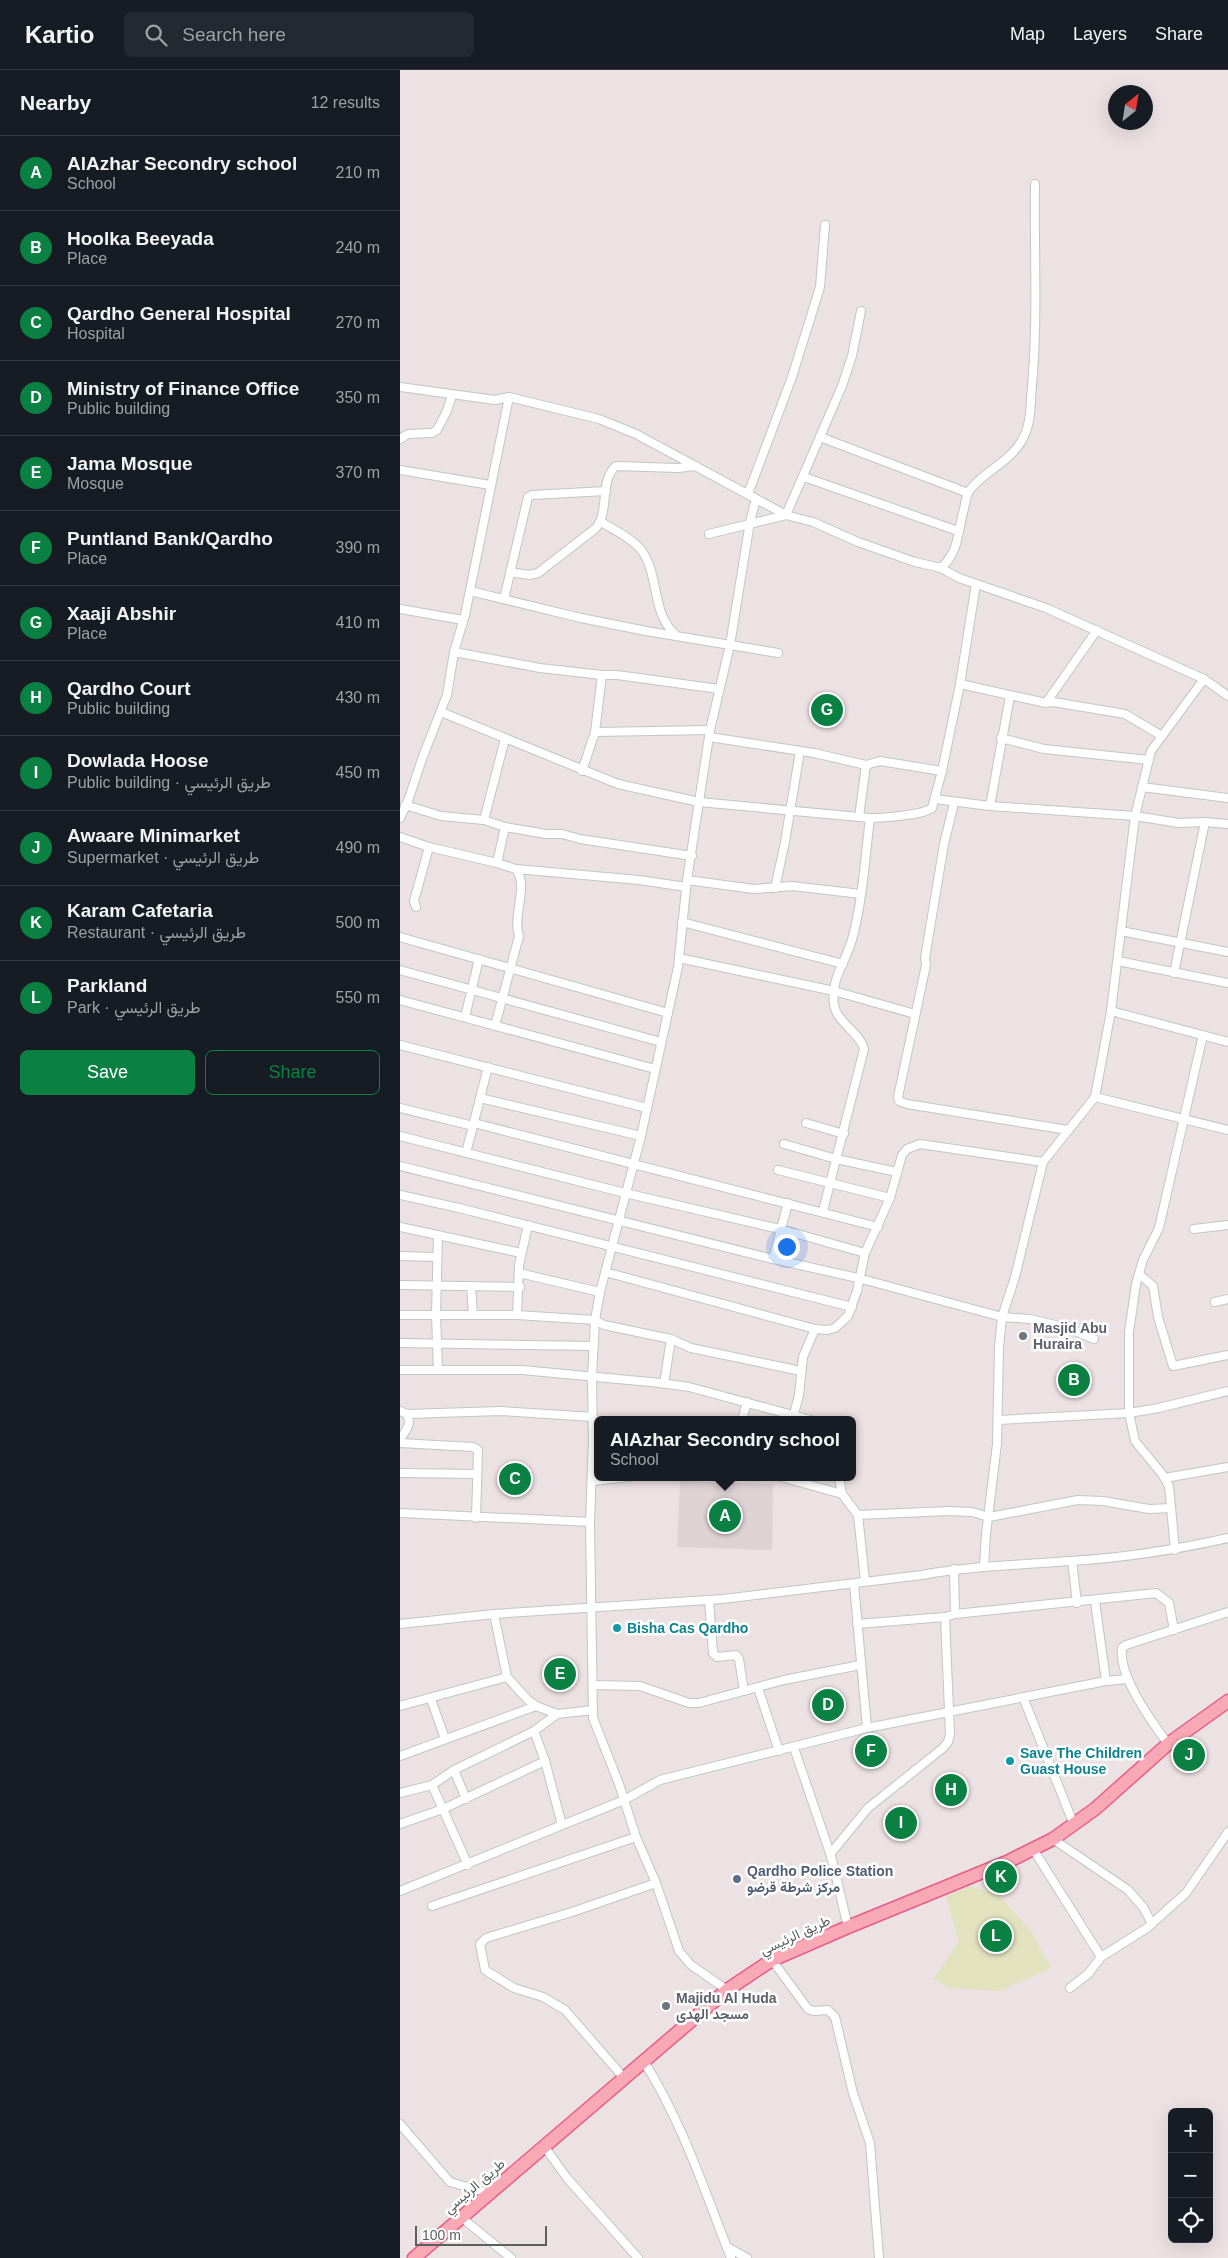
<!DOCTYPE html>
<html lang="en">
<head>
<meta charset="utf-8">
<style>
  :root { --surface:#171b24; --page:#242831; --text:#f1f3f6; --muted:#9ea1a6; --line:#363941; --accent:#0b8043 }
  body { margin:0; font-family:Arial,Vazirmatn,sans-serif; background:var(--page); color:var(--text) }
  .controls { position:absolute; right:15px; bottom:15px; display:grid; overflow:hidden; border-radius:8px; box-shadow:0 5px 20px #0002 }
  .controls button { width:45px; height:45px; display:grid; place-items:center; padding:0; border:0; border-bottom:1px solid var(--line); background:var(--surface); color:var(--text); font:25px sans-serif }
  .compass { position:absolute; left:708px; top:15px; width:45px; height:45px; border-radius:50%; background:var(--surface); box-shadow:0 5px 20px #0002; rotate:30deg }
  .scale { position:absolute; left:15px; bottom:12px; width:132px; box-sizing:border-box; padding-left:5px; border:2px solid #5a615e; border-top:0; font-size:14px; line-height:18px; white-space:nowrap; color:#5a615e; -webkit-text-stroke:4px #fff; paint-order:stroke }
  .you { position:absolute; left:386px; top:1176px; width:18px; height:18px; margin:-12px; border:4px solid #fff; border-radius:50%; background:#1a73e8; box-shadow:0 0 0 8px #1a73e833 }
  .badge { display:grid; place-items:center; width:32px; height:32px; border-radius:50%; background:var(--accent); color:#fff; font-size:16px; font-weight:700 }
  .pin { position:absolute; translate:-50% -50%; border:2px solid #fff; box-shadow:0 1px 5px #0006 }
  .popup { position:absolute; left:194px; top:1346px; width:262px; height:65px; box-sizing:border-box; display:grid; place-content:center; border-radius:8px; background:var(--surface); filter:drop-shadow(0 1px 4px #0005); font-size:16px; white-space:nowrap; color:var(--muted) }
  .popup b { font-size:19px; color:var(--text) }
  .popup::after { content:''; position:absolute; left:50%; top:100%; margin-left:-10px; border:10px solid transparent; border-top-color:var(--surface) }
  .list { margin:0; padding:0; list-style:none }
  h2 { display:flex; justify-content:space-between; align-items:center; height:65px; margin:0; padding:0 20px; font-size:21px }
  h2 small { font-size:16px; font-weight:400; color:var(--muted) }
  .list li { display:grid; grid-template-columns:32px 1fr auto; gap:15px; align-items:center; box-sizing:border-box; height:75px; padding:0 20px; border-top:1px solid var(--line) }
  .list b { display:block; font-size:19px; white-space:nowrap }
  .list p { margin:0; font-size:16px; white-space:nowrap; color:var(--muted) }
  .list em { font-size:16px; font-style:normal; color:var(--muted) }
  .actions { display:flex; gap:10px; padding:15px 20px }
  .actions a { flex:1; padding:11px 0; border:1px solid var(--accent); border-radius:8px; text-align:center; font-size:18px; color:var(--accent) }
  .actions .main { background:var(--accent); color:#fff }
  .icon { flex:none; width:28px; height:28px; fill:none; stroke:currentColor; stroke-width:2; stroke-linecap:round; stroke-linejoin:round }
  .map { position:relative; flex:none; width:828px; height:2188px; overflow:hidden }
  header { display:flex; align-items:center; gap:30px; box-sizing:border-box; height:70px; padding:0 25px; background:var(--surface); border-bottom:1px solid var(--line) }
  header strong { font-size:24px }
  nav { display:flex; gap:28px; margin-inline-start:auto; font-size:18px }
  .search { width:350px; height:45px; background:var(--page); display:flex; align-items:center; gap:12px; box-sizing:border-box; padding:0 18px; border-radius:8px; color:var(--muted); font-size:19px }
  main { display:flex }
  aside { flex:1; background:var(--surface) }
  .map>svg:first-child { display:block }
  .education { fill:#ded2d4 }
  .green { fill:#e2e2bf }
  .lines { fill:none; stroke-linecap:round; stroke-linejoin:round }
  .street-casing { stroke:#c0c7c4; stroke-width:10 }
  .primary-casing { stroke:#e85e84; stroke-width:15 }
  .street { stroke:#fff; stroke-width:8 }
  .primary { stroke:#f9a8b5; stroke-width:12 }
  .worship-dot { fill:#6b7280; stroke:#fff; stroke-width:2 }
  .culture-dot { fill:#0f9aa8; stroke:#fff; stroke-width:2 }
  .service-dot { fill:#5c6f8a; stroke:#fff; stroke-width:2 }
  .labels { text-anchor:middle; stroke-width:5; stroke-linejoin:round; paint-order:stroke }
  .worship-label { font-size:14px; font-weight:bold; fill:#5b616d; stroke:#fff; text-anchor:start }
  .culture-label { font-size:14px; font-weight:bold; fill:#0d838f; stroke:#fff; text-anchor:start }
  .service-label { font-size:14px; font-weight:bold; fill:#4e5e75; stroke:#fff; text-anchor:start }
  .street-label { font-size:14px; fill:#5a615e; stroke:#fff }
</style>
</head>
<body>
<header>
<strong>Kartio</strong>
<div class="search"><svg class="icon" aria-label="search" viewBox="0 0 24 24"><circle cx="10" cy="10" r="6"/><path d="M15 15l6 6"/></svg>Search here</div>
<nav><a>Map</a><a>Layers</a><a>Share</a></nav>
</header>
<main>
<aside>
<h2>Nearby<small>12 results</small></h2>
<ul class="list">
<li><span class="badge">A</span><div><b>AlAzhar Secondry school</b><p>School</p></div><em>210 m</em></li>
<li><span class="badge">B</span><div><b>Hoolka Beeyada</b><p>Place</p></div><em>240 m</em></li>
<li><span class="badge">C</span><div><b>Qardho General Hospital</b><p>Hospital</p></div><em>270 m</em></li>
<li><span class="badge">D</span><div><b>Ministry of Finance Office</b><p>Public building</p></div><em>350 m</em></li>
<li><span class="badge">E</span><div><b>Jama Mosque</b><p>Mosque</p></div><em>370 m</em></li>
<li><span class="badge">F</span><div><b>Puntland Bank/Qardho</b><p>Place</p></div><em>390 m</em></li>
<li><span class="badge">G</span><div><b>Xaaji Abshir</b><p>Place</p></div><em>410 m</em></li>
<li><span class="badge">H</span><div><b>Qardho Court</b><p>Public building</p></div><em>430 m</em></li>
<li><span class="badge">I</span><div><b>Dowlada Hoose</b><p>Public building · طريق الرئيسي</p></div><em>450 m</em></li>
<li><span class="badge">J</span><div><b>Awaare Minimarket</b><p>Supermarket · طريق الرئيسي</p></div><em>490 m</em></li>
<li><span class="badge">K</span><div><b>Karam Cafetaria</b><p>Restaurant · طريق الرئيسي</p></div><em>500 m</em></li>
<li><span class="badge">L</span><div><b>Parkland</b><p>Park · طريق الرئيسي</p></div><em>550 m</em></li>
</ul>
<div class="actions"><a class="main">Save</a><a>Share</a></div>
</aside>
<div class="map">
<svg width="828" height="2188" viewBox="0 0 828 2188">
  <rect width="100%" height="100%" fill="#ece1e3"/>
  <path class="education" d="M280 1411 373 1414 372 1480 277 1477Z"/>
  <path class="green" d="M568 1816 599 1825 631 1861 651 1898 600 1921 549 1918 533 1909 559 1871 546 1827Z"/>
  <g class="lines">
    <g class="street-casing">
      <g id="street">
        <path d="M0 317 95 330 109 327 199 349 236 364 386 445 413 452 458 472 515 492 541 498 559 508 646 538 804 609 828 626"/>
        <path d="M420 367 568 423"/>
        <path d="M0 369 8 364 32 363 37 360 47 341 52 325"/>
        <path d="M0 400 90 415"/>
        <path d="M404 407 558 461"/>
        <path d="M348 424 392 307 420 217 425 155"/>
        <path d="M201 452C214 460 232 468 242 481 260 507 251 544 276 565"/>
        <path d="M309 464 386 445 442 316 452 286 461 241"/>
        <path d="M541 498C560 480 557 463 564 439 565 434 566 426 569 421 583 402 608 393 621 372 632 354 630 336 632 316 638 249 634 182 635 114"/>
        <path d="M110 502 129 505 138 503 196 458C210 441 199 410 216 396L278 398 296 396"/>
        <path d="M70 521 181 548 246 561 378 583"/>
        <path d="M104 529 128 427 132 425 206 421"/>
        <path d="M0 539 63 550"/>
        <path d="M54 582 140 598 202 605H217L319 619"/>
        <path d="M560 614 646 633 653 632 725 644 762 666"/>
        <path d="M646 633 697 560"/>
        <path d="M41 642 218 714 299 732 470 748"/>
        <path d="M195 662 310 660"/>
        <path d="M309 667 414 683 466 695 480 691 542 701"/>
        <path d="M601 668 644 679 749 690"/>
        <path d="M182 701 195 662 202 605"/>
        <path d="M742 717 828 728"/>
        <path d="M535 729 590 736 735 746 779 753 805 752 828 754"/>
        <path d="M554 733 544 774 525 888 526 895 498 1027 499 1031 507 1034 668 1060"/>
        <path d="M5 735 41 746 84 750 105 757 146 764H162L180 769 292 786"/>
        <path d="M590 736 610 626"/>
        <path d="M459 747 466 695"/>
        <path d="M0 748 8 731 22 689 47 625 54 582 65 545 109 327"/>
        <path d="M84 750 105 669"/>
        <path d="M0 767 29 777 97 793 105 757"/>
        <path d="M116 799 239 810 286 817"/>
        <path d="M287 810 354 819 392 816 461 824"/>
        <path d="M375 818 385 772 400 681"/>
        <path d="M16 837 14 831 29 777"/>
        <path d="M282 852 443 894"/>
        <path d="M721 861 828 882"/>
        <path d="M0 867 268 943"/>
        <path d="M279 888 434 921 515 944"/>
        <path d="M718 891 828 913"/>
        <path d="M0 900 261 972"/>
        <path d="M774 903 805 752"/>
        <path d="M0 930 255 999"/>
        <path d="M711 941 828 972"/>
        <path d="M65 947 79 889"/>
        <path d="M95 956 119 866C112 845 129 816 116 799L97 793"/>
        <path d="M0 975 247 1038"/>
        <path d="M695 1027 828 1060"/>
        <path d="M80 1028 241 1066"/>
        <path d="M0 1038 73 1056"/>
        <path d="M74 1053 478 1157"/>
        <path d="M406 1053 444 1064"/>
        <path d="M0 1066 225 1123 380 1159 465 1183"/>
        <path d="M384 1074 436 1089 497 1102"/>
        <path d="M66 1083 88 997"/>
        <path d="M0 1096 373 1189 458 1208 602 1247 630 1249 668 1258 694 1269"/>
        <path d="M378 1100 490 1128"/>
        <path d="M0 1125 59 1138 452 1237"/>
        <path d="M423 1141 464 979C460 962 437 953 434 935 430 908 447 891 453 866 463 827 465 788 470 748 483 748 523 745 532 738L542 701 560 614 576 514"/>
        <path d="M0 1157 121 1183"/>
        <path d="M794 1159 828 1155"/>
        <path d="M0 1186 37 1187"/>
        <path d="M373 1189 388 1133"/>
        <path d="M205 1202 415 1259"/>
        <path d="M119 1203 200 1222"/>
        <path d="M739 1204 753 1216 758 1247 773 1296 828 1285"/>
        <path d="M0 1215 120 1217"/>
        <path d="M71 1216 73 1245"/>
        <path d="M815 1232 828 1229"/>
        <path d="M0 1245H117L195 1250 204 1255 271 1269 291 1278 401 1301"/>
        <path d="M117 1245 119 1195 128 1155"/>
        <path d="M0 1273 194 1276"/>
        <path d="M0 1300H122L261 1313 289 1317 411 1350"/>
        <path d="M38 1300 36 1245 38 1165"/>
        <path d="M264 1314 271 1269"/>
        <path d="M0 1341 7 1344 101 1341 193 1347"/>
        <path d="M394 1344 399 1325 403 1287 415 1259 428 1260 435 1258 448 1246 457 1221 465 1183 490 1128 502 1085 507 1079 520 1074 643 1092"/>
        <path d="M342 1350 347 1332"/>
        <path d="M598 1350 729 1343 759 1338 828 1321"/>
        <path d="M0 1369C6 1360 12 1355 7 1344"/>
        <path d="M0 1373 73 1377 78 1380 76 1448"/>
        <path d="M0 1403 77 1404"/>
        <path d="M381 1407 442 1424"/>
        <path d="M439 1407 442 1424 458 1445 465 1511"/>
        <path d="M765 1408 828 1397"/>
        <path d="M192 1411 229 1407"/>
        <path d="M0 1443 190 1452"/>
        <path d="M458 1445 548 1441 572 1442 589 1447 678 1430 703 1431 749 1439 771 1438"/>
        <path d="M775 1480 769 1416 762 1404 735 1371 729 1343V1262L736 1214 743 1190 759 1158 803 965"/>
        <path d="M672 1491 677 1533"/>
        <path d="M584 1496 586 1464 597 1374 599 1277 602 1247 615 1207 643 1092 695 1027 711 941 735 746 751 681 804 609"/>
        <path d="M554 1499 555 1544"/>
        <path d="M454 1514 467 1658"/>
        <path d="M309 1530 313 1583 317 1587 336 1585 339 1589 344 1621"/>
        <path d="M695 1531 706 1611"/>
        <path d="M94 1544 107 1607 128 1630 136 1636 157 1644 193 1640"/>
        <path d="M0 1554 94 1544 323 1529 522 1505C571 1496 621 1495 670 1491 724 1488 775 1480 828 1468"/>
        <path d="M457 1554 545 1547 555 1544 756 1523 769 1533 774 1560"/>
        <path d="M193 1615 240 1616 289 1633H299L384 1610 460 1595"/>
        <path d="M358 1618 379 1681"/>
        <path d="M623 1627 674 1755"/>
        <path d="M31 1629 45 1669"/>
        <path d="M0 1636 107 1607"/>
        <path d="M134 1661 145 1691 162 1755"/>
        <path d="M768 1674C752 1652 718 1606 722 1578L726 1575 828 1542"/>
        <path d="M394 1678 431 1786 448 1857"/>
        <path d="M0 1686 136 1636"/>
        <path d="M54 1700 66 1729"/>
        <path d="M32 1715 68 1795"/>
        <path d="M0 1723 32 1715 54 1700 134 1661 157 1644"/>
        <path d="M0 1754 43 1739 145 1691"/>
        <path d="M653 1769 728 1820 743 1837 752 1854"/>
        <path d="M633 1779 701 1887"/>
        <path d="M431 1786V1783L468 1738 543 1678 548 1672 550 1664 545 1547"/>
        <path d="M0 1821 224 1730 260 1710 467 1658 706 1611 728 1609"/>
        <path d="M32 1836 236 1767"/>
        <path d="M372 1890 408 1939 414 1941 428 1940 435 1947 453 2023 470 2073 479 2188"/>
        <path d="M670 1918 688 1904 701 1887 747 1858 786 1823 828 1762"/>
        <path d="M327 1920 291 1895 279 1881 256 1813 236 1767 219 1714 193 1648 190 1452 193 1371 192 1307 195 1250 200 1222 241 1066 278 897 287 810 310 660 330 575 350 452 356 429"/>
        <path d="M243 1990C282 2051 305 2122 331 2188"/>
        <path d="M224 2008 165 1940 143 1927 114 1918 85 1900 80 1874 86 1868 172 1842 256 1813"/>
        <path d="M0 2054 50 2112 88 2123"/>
        <path d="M144 2076 167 2108 238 2188"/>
        <path d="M61 2147 111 2188"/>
        <path d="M327 2177 347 2188"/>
      </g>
    </g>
    <g class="primary-casing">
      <path id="primary" d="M14 2188 327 1920 372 1890 448 1857 607 1792 653 1769 695 1739 768 1674 828 1631"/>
    </g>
    <use href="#street" class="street"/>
    <use href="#primary" class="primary"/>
  </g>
  <g class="worship-dot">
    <circle cx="623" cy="1266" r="5"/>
    <circle cx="266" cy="1936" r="5"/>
  </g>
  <g class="culture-dot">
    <circle cx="217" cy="1558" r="5"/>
    <circle cx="610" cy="1691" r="5"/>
  </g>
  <circle class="service-dot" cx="337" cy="1809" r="5"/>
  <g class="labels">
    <g class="worship-label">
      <text x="633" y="1263">Masjid Abu<tspan x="633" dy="16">Huraira</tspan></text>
      <text x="276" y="1933">Majidu Al Huda<tspan x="276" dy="16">مسجد الهدى</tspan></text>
    </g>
    <g class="culture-label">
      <text x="227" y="1563">Bisha Cas Qardho</text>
      <text x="620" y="1688">Save The Children<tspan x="620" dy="16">Guast House</tspan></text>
    </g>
    <g class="service-label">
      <text x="347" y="1806">Qardho Police Station<tspan x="347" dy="16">مركز شرطة قرضو</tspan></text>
    </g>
    <g class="street-label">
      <text transform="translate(395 1865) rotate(-25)" y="5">طريق الرئيسي</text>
      <text transform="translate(74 2116) rotate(-41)" y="5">طريق الرئيسي</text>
    </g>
  </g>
</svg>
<div class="controls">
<button>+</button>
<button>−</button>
<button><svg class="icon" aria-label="locate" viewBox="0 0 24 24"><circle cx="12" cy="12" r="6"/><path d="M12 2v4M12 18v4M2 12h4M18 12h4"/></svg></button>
</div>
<svg class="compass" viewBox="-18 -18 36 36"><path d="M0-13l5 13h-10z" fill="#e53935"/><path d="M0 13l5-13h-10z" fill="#9ea1a6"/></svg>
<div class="scale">100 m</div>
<div class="you"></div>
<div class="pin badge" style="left:325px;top:1446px">A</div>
<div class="popup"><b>AlAzhar Secondry school</b>School</div>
<div class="pin badge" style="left:674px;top:1310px">B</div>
<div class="pin badge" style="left:115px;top:1409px">C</div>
<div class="pin badge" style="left:428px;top:1635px">D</div>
<div class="pin badge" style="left:160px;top:1604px">E</div>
<div class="pin badge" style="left:471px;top:1681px">F</div>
<div class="pin badge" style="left:427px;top:640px">G</div>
<div class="pin badge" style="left:551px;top:1720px">H</div>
<div class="pin badge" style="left:501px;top:1753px">I</div>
<div class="pin badge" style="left:789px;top:1685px">J</div>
<div class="pin badge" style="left:601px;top:1807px">K</div>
<div class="pin badge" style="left:596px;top:1866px">L</div>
</div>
</main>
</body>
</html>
